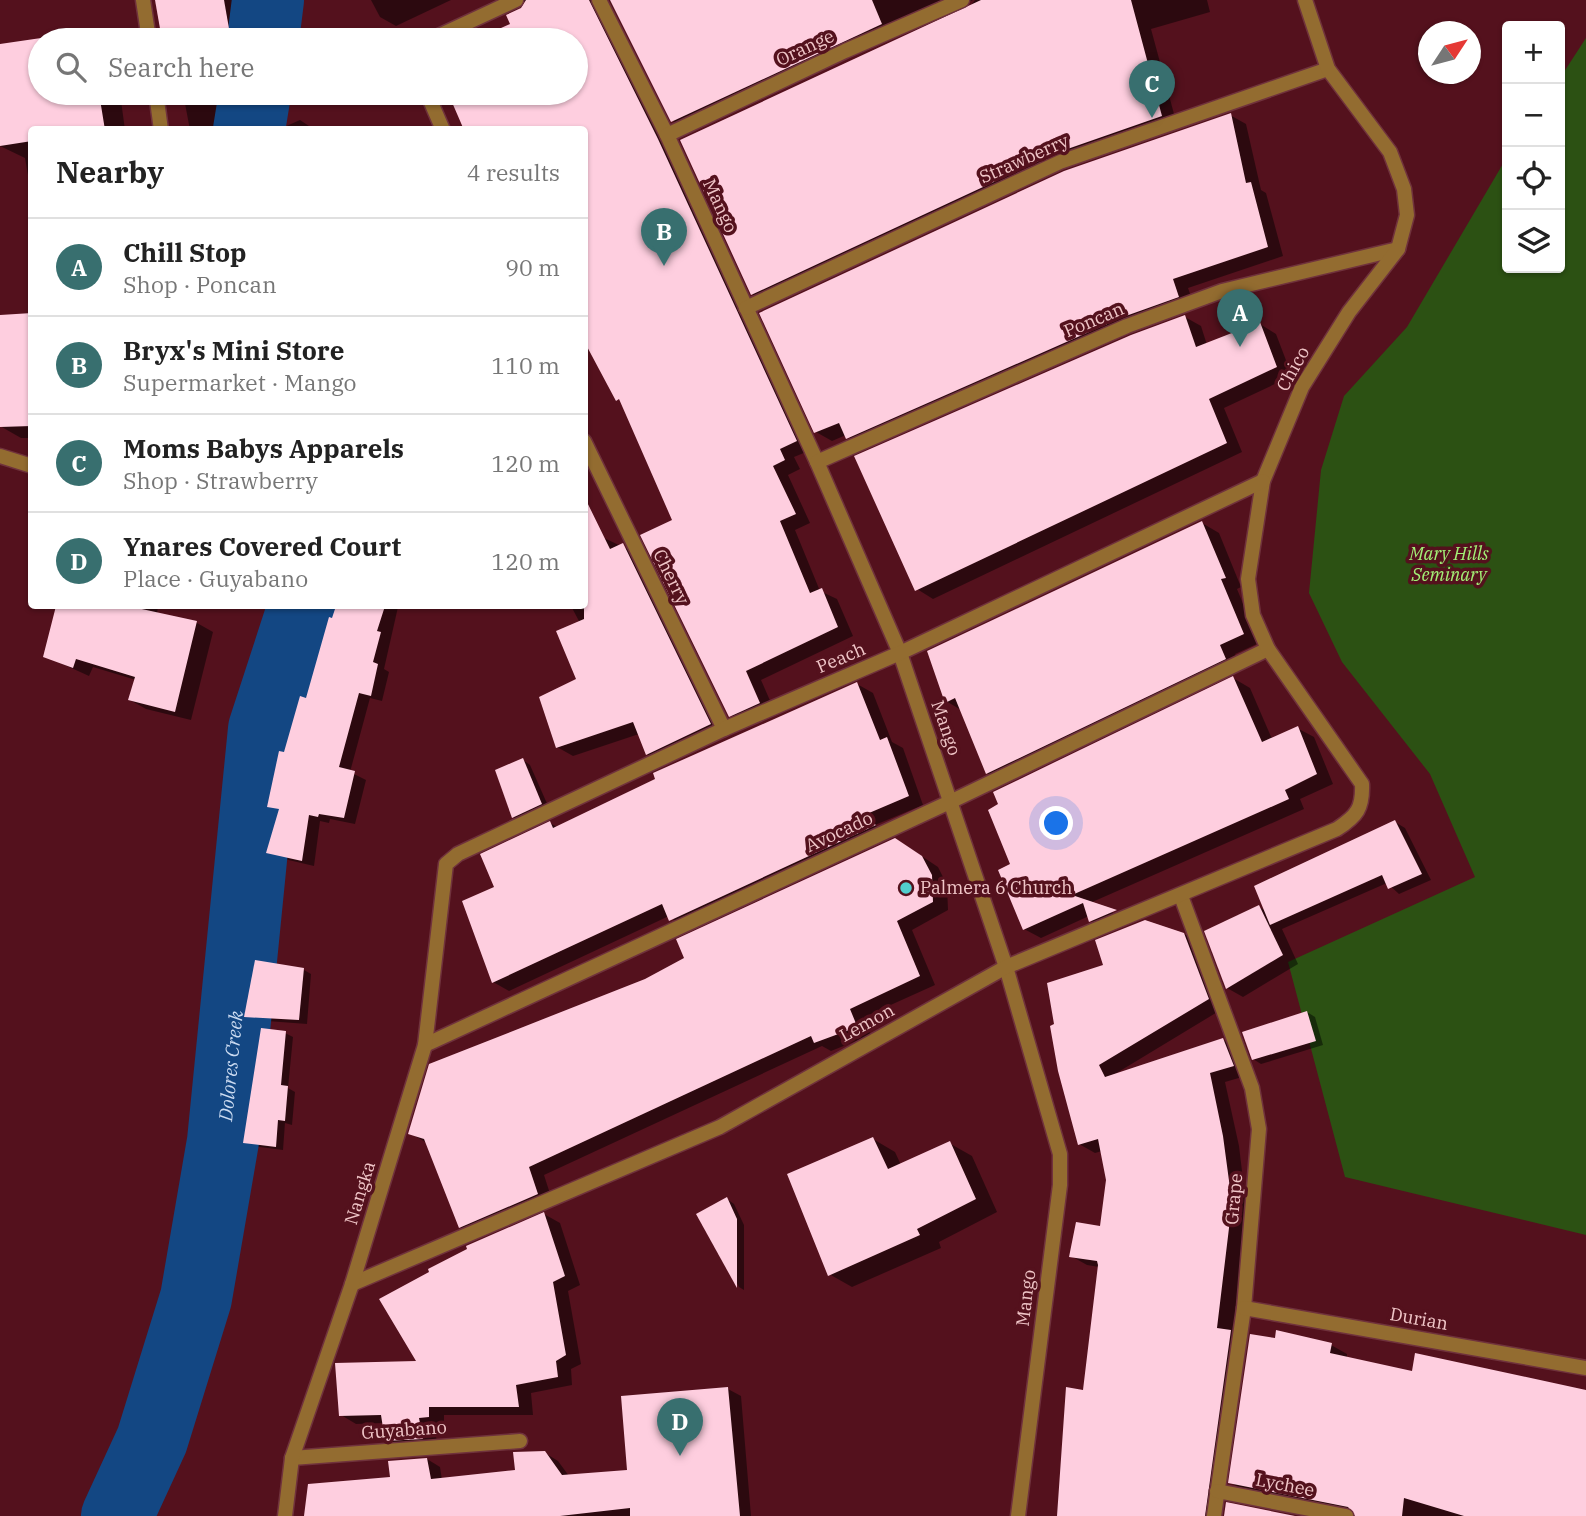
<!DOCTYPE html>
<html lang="en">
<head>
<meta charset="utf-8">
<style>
  :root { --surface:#fff; --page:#f2f2f2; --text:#222; --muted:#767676; --line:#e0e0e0; --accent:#386f6f }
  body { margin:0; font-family:"IBM Plex Serif",serif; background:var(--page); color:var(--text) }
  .controls { position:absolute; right:21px; top:21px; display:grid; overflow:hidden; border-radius:7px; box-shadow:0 2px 5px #0004 }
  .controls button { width:63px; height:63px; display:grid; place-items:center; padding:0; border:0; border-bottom:2px solid var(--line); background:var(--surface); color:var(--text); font:35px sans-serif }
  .compass { position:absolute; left:1418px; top:21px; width:63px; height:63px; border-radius:50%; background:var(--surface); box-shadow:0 2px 5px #0004; rotate:54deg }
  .you { position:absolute; left:1057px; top:824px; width:24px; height:24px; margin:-18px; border:5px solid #fff; border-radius:50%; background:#1a73e8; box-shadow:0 0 0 10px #1a73e833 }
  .badge { display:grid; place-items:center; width:46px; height:46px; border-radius:50%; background:var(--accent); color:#fff; font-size:23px; font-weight:700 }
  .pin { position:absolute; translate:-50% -58px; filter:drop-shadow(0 2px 4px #0008) }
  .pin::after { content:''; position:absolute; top:37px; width:24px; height:21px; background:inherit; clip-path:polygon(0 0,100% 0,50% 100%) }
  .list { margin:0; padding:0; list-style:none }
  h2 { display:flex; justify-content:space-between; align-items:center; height:91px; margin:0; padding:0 28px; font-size:30px }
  h2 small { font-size:23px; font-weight:400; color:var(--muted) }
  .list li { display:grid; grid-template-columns:46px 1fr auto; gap:21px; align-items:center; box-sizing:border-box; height:98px; padding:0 28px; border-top:2px solid var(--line) }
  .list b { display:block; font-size:26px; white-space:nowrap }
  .list p { margin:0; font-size:23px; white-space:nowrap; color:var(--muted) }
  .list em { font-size:23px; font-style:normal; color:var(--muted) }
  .icon { flex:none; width:38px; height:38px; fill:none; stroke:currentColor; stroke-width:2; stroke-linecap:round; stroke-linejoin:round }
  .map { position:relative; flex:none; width:1586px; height:1516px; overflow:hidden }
  .search { position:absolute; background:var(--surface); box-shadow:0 2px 5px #0004; left:28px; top:28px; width:560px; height:77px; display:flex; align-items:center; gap:18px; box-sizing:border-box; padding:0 24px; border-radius:38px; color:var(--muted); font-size:26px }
  .panel { position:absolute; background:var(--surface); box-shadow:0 2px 5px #0004; left:28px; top:126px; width:560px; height:483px; border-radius:7px }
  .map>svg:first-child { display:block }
  .green { fill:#2c5113 }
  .shadow { fill:#0007 }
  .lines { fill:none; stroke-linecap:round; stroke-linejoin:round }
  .river { stroke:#134783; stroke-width:72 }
  .building { fill:#fecedf }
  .minor-casing { stroke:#70323c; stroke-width:17 }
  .minor { stroke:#936c30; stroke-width:14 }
  .poi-dot { fill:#52cdcd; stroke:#54111d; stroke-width:2.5 }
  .labels { text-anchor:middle; stroke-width:7; stroke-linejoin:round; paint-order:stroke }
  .street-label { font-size:18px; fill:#f0c6c8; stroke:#54111d }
  .park-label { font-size:18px; font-style:italic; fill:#a2f076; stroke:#54111d }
  .poi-label { font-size:18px; fill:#f0c6c8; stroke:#54111d; text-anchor:start }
  .water-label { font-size:19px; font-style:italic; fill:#cbdbf1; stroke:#54111d }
</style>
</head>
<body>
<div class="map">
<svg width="1586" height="1516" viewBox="0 0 1586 1516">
  <rect width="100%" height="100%" fill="#54111d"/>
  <path class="green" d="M1586 38V1235L1345 1177 1288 962 1475 877 1430 774 1342 662 1309 593 1321 470 1344 396 1407 327 1507 157V268H1560V78Z"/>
  <g class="shadow">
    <path d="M172 0H233L237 2 243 40H164L157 2Z"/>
    <path d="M371 0H451L396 26 380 17Z"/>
    <path d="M506 0H591L606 9 811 450 794 457 800 469 788 475 810 523 795 530 820 591 837 599 853 636 761 680 775 712 746 724 730 715 675 521 584 130H466L450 93H576V40H478L512 25 525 7 526 1 515 6Z"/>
    <path d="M610 0H973L688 130 673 121Z"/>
    <path d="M975 0H1207L1210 12 1151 29 1177 125 1072 161 768 303 752 294Z"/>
    <path d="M89 32 103 40H40V93H120L125 130H32V198L25 158 0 146V46Z"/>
    <path d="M183 93H252L255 109 262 108 277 116 282 128 300 120 315 130H190Z"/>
    <path d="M1230 115 1246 124 1261 190 1266 193 1283 256 1188 288 1194 305 1140 325 863 447 846 435 832 441 816 432Z"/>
    <path d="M32 315V438H21L0 426V317Z"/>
    <path d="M1185 317 1201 326 1207 345 1260 324 1276 334 1292 376 1224 408 1242 452 933 599 917 589 856 457Z"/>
    <path d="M1202 523 1219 533 1241 587 1237 589 1259 643 1235 654 1241 668 1004 782 987 773 961 710 946 701Z"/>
    <path d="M604 538 638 554 725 733 662 763 647 754 639 734 573 756 557 747 578 680 580 623 571 606H584Z"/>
    <path d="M58 606H158L157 614 197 623 213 632 191 720 146 709 130 700 136 680 93 667 89 676 45 656Z"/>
    <path d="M335 606 398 607 384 669 389 672 382 701 370 698 350 772 366 780 355 824 330 819 329 823 320 821 314 866 280 858 268 852 280 812 269 806 285 754 307 700Z"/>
    <path d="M1233 678 1250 688 1272 739 1297 728 1314 737 1333 784 1300 799 1304 809 1090 903 1130 920 1107 930 1091 921 1089 916 1041 938 1024 929 1012 865Z"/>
    <path d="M857 684 873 693 892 742 903 748 923 805 875 825 890 835 686 929 669 916 509 991 493 982 496 888 550 823 557 827Z"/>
    <path d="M523 760 530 765 549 808 521 821 513 817Z"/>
    <path d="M1395 822 1405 828 1431 880 1399 894 1387 883 1282 929 1298 964 1243 997 1227 988 1259 907 1266 911Z"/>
    <path d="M911 849 938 867 947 885 948 910 912 930 935 985 864 1017 871 1035 831 1051 822 1046 544 1175 553 1203 475 1236 460 1227 427 1143 410 1133 646 981Z"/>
    <path d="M1184 934 1200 944 1224 1008 1115 1074 1223 1040 1239 1049 1249 1075 1225 1082 1239 1146 1247 1213 1233 1333 1246 1341 1221 1516H1058L1085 1392 1099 1267 1087 1265 1071 1256 1102 1228 1108 1180 1102 1151 1095 1153 1079 1144 1105 966Z"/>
    <path d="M304 970 311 974 307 1024 253 1020 246 1016Z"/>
    <path d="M1307 1012 1315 1017 1323 1045 1261 1064 1253 1059Z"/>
    <path d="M285 1033 293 1037 288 1088 295 1092 292 1125 285 1123 283 1150 253 1146 245 1142Z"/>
    <path d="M873 1139 895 1152 901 1165 949 1143 972 1156 997 1212 939 1242 941 1248 852 1287 829 1274Z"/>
    <path d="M727 1199 734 1204 744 1225V1290L739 1287 699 1215Z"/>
    <path d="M544 1214 560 1223 580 1285 568 1291 581 1364 571 1369 572 1385 531 1393 533 1415H444V1425L434 1426 438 1447 402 1449 386 1440 384 1423 356 1424 341 1415 419 1362Z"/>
    <path d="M1331 1345 1347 1354V1358L1413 1373 1586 1391V1516H1357V1513L1246 1492 1230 1482Z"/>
    <path d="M728 1389 741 1396 751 1516H306L392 1479 427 1459 440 1467 442 1480 516 1472 545 1453 558 1461 569 1476 629 1472Z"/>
  </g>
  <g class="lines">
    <g class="river">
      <path d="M263 40 268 0"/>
      <path d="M249 130 255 93"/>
      <path id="s1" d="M117 1516 152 1440 196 1298 223 1141 264 729 304 606"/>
    </g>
  </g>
  <g class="building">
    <path d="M155 0H224L231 40H162Z"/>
    <path d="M526 0H589L658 139 797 441 780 449 785 460 773 466 796 514 780 521 810 593 822 588 838 627 746 671 760 703 729 717 640 535 672 520 619 399 616 401 584 341V130H464L448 93H576V40H474L510 24 506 15 521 8Z"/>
    <path d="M610 0H872L882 24 671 122Z"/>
    <path d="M981 0H1131L1162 116 1056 153 751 295 680 140Z"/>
    <path d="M89 31 91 40H40V93H99L105 130H32V141L0 146V44Z"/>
    <path d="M1231 113 1246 183 1251 182 1268 247 1173 279 1179 297 1123 317 846 439 839 423 814 433 759 313 1064 171Z"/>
    <path d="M32 313V426L0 427V315Z"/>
    <path d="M1185 315 1196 347 1260 322 1277 367 1209 399 1227 443 915 591 854 456 1131 335Z"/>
    <path d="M584 496 610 549 623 543 711 724 646 755 633 722 556 748 539 697 576 679 556 631 584 619Z"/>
    <path d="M1202 521 1226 578 1221 579 1244 634 1220 645 1226 659 986 774 955 698 945 703 927 651Z"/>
    <path d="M56 606H128L197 621 175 712 128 700 135 677 76 659 73 668 43 657Z"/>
    <path d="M336 606H385L377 631 381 632 373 662 378 664 371 696 359 693 339 767 355 771 344 818 319 814 318 817 309 815 302 861 266 853 279 809 267 807 279 751 284 752 300 696 306 698 329 617 332 618Z"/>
    <path d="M1233 676 1262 742 1298 726 1317 774 1285 790 1289 799 1072 895 1117 910 1089 922 1083 903 1023 930 998 870 1010 864 988 810 998 804 993 792Z"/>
    <path d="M857 682 880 740 887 737 909 796 862 816 876 825 669 921 662 904 492 983 462 901 494 887 480 854 550 821 553 828 655 779 653 773Z"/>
    <path d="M523 758 542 804 512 818 495 770Z"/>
    <path d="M1395 820 1422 874 1388 889 1382 875 1270 925 1254 886Z"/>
    <path d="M895 838 922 856 932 875 933 902 897 921 920 976 850 1009 857 1026 852 1029 814 1043 811 1036 529 1167 538 1194 459 1228 424 1139 408 1134 429 1064 645 979 684 958 676 939Z"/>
    <path d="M1259 905 1283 955 1226 989 1204 931Z"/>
    <path d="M1145 920 1184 933 1209 999 1099 1065 1105 1077 1223 1038 1234 1066 1210 1073 1223 1136 1232 1203 1217 1328 1231 1330 1205 1516H1057L1066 1387 1083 1390 1098 1265 1097 1261 1069 1257 1076 1222 1100 1226 1106 1180 1098 1139 1078 1145 1058 1071 1050 1026 1054 1024 1047 983 1103 965 1095 940Z"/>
    <path d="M255 960 304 968 299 1020 244 1017Z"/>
    <path d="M1307 1011 1316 1041 1252 1060 1242 1032Z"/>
    <path d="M261 1028 286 1031 281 1085 288 1086 285 1121 278 1120 276 1147 243 1143Z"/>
    <path d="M873 1137 888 1169 950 1141 976 1199 917 1229 920 1235 828 1276 787 1174Z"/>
    <path d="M727 1197 737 1219V1288L696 1214Z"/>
    <path d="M544 1212 565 1276 553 1282 566 1355 556 1361 558 1377 516 1385 519 1407H429V1417L419 1418 423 1439 385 1441 381 1415 339 1416 335 1363 416 1361 379 1299 429 1272 428 1269 467 1249 466 1246Z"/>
    <path d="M1276 1330 1332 1343 1330 1353 1412 1371 1415 1353 1586 1390V1516H1464L1404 1498 1402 1516H1355L1348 1507 1228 1483 1250 1334 1275 1338Z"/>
    <path d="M728 1387 740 1516H630V1508L560 1516H304L308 1484 390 1477 388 1461 427 1458 431 1479 515 1470 513 1452 545 1451 562 1475 627 1470 621 1396Z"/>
    <path d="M1226 1502 1295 1516H1224Z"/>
  </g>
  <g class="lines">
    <g class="minor-casing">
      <g id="minor">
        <path d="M143 0 149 40"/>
        <path d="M599 0 667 135 817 462 900 653 1006 967 1060 1154V1185L1018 1516"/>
        <path d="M430 40 516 0"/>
        <path d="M156 93 161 130"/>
        <path d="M427 93 443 130"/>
        <path d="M667 135 845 51 962 0"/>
        <path d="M746 308 1060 162 1328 69"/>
        <path d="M584 441 724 729"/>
        <path d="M0 456 32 466"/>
        <path d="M817 462 1127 326 1222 291 1398 249"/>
        <path d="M1181 896 1252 1088 1259 1129 1244 1308 1214 1516"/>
        <path d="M425 1045 952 801 1268 649"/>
        <path d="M352 1284 720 1127 1006 967 1337 829C1357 816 1363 808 1362 784L1268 649 1253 615 1248 579 1263 481 1302 387 1349 312 1398 249 1407 215 1404 189 1390 152 1328 69 1305 0"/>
        <path d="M1244 1308 1586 1368"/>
        <path d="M292 1458 520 1441"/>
        <path d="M1217 1491 1346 1516"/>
        <path d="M285 1516 292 1458 352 1284 425 1045 446 864 458 854 724 729 900 653 1263 481"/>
      </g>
    </g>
    <use href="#minor" class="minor"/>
  </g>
  <circle class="poi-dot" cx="906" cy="888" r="7"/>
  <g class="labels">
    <g class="street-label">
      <text transform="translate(805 48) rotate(-25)" y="6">Orange</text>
      <text transform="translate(1024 159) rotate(-24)" y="6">Strawberry</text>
      <text transform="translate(720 206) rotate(65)" y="6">Mango</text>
      <text transform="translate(1094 320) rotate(-23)" y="6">Poncan</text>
      <text transform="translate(1293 369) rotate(-61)" y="6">Chico</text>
      <text transform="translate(671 577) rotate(64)" y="6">Cherry</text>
      <text transform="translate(841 658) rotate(-23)" y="6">Peach</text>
      <text transform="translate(946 728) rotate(71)" y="6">Mango</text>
      <text transform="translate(839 832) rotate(-25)" y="6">Avocado</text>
      <text transform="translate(867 1023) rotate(-29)" y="6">Lemon</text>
      <text transform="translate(360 1193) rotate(-73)" y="6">Nangka</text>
      <text transform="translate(1234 1199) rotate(-85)" y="6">Grape</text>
      <text transform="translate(1026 1298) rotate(-83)" y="6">Mango</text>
      <text transform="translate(1419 1319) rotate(10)" y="6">Durian</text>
      <text transform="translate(404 1430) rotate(-4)" y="6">Guyabano</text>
      <text transform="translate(1285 1485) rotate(11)" y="6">Lychee</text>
    </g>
    <g class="park-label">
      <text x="1449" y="560">Mary Hills<tspan x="1449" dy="21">Seminary</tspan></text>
    </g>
    <g class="poi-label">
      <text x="920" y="894">Palmera 6 Church</text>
    </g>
    <g class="water-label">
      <text dy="7" stroke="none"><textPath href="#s1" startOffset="467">Dolores Creek</textPath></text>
    </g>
  </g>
</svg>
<div class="controls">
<button>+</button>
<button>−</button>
<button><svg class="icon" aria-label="locate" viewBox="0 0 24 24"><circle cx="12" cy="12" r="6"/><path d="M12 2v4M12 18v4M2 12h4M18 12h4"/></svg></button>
<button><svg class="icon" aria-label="layers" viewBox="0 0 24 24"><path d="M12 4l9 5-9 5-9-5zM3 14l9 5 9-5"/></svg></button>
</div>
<svg class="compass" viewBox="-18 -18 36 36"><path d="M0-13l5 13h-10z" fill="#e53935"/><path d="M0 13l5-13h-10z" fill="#767676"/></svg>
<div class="you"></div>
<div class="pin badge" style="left:1240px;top:347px">A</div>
<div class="pin badge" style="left:664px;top:266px">B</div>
<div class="pin badge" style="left:1152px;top:118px">C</div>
<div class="pin badge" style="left:680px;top:1456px">D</div>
<div class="search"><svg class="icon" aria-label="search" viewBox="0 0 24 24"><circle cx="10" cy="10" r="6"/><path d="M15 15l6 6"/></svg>Search here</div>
<section class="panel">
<h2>Nearby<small>4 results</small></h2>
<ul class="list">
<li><span class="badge">A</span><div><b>Chill Stop</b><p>Shop · Poncan</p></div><em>90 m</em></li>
<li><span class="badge">B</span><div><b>Bryx's Mini Store</b><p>Supermarket · Mango</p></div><em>110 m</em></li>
<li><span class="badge">C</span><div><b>Moms Babys Apparels</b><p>Shop · Strawberry</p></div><em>120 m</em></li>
<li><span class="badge">D</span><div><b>Ynares Covered Court</b><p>Place · Guyabano</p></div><em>120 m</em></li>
</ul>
</section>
</div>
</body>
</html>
